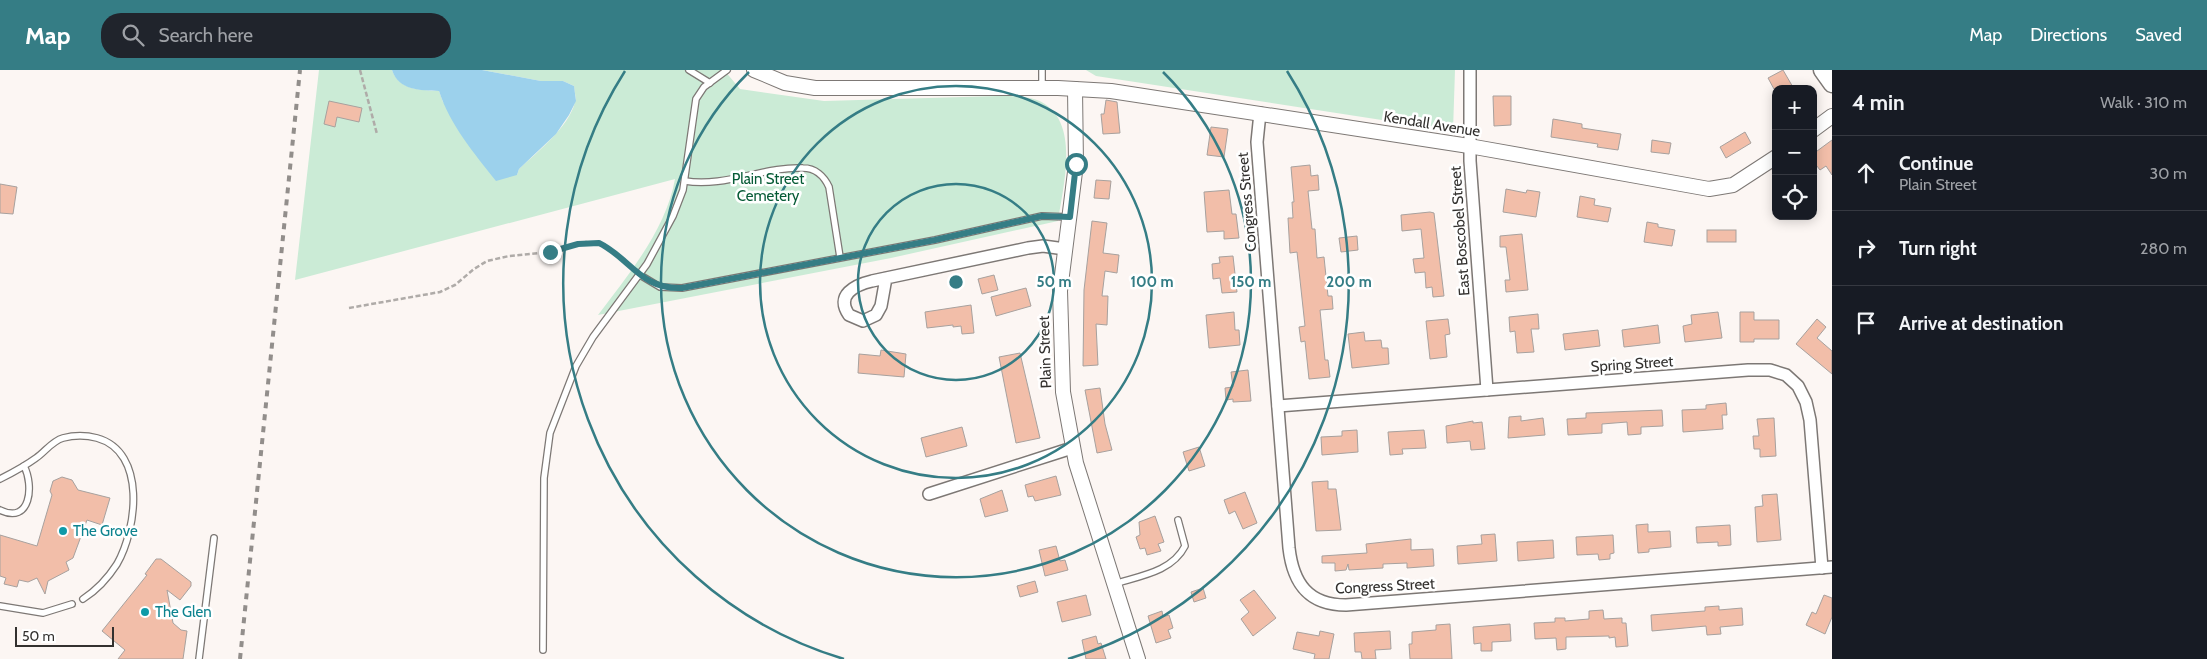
<!DOCTYPE html>
<html lang="en">
<head>
<meta charset="utf-8">
<style>
  :root { --surface:#171b24; --page:#20242c; --text:#f1f3f6; --muted:#9ea1a6; --line:#363941; --accent:#357d85 }
  body { margin:0; font-family:Cabin,sans-serif; background:var(--page); color:var(--text) }
  .controls { position:absolute; right:15px; top:15px; display:grid; overflow:hidden; border-radius:10px; box-shadow:0 2px 12px #0003 }
  .controls button { width:45px; height:45px; display:grid; place-items:center; padding:0; border:0; border-bottom:1px solid var(--line); background:var(--surface); color:var(--text); font:25px sans-serif }
  .scale { position:absolute; left:15px; bottom:12px; width:99px; box-sizing:border-box; padding-left:5px; border:2px solid #33312f; border-top:0; font-size:14px; line-height:18px; white-space:nowrap; color:#33312f; -webkit-text-stroke:4px #fff; paint-order:stroke }
  .stop { position:absolute; width:15px; height:15px; margin:-11px; border:4px solid #357d85; border-radius:50%; background:#fff }
  .stop.end { background:#357d85; border-color:#fff; box-shadow:0 1px 5px #0008 }
  .list { margin:0; padding:0; list-style:none }
  h2 { display:flex; justify-content:space-between; align-items:center; height:65px; margin:0; padding:0 20px; font-size:21px }
  h2 small { font-size:16px; font-weight:400; color:var(--muted) }
  .list li { display:grid; grid-template-columns:32px 1fr auto; gap:15px; align-items:center; box-sizing:border-box; height:75px; padding:0 20px; border-top:1px solid var(--line) }
  .list b { display:block; font-size:19px; white-space:nowrap }
  .list p { margin:0; font-size:16px; white-space:nowrap; color:var(--muted) }
  .list em { font-size:16px; font-style:normal; color:var(--muted) }
  .icon { flex:none; width:28px; height:28px; fill:none; stroke:currentColor; stroke-width:2; stroke-linecap:round; stroke-linejoin:round }
  .map { position:relative; flex:none; width:1832px; height:589px; overflow:hidden }
  header { display:flex; align-items:center; gap:30px; box-sizing:border-box; height:70px; padding:0 25px; background:var(--accent); color:#fff }
  header strong { font-size:24px }
  nav { display:flex; gap:28px; margin-inline-start:auto; font-size:18px }
  .search { width:350px; height:45px; background:var(--page); display:flex; align-items:center; gap:12px; box-sizing:border-box; padding:0 18px; border-radius:20px; color:var(--muted); font-size:19px }
  main { display:flex }
  aside { flex:1; background:var(--surface) }
  .map>svg:first-child { display:block }
  .green { fill:#cbebd6 }
  .water { fill:#9cd1ec }
  .building { fill:#f2bea9; stroke:#a7a19e }
  .lines { fill:none; stroke-linecap:round; stroke-linejoin:round }
  .service-casing { stroke:#7d7875; stroke-width:8 }
  .minor-casing { stroke:#7d7875; stroke-width:14 }
  .tertiary-casing { stroke:#7d7875; stroke-width:16 }
  .secondary-casing { stroke:#7d7875; stroke-width:19 }
  .path { stroke:#afaba8; stroke-width:2.5; stroke-dasharray:5 2.5; stroke-linecap:butt }
  .service { stroke:#fff; stroke-width:5.5 }
  .minor { stroke:#fff; stroke-width:11 }
  .tertiary { stroke:#fff; stroke-width:14 }
  .secondary { stroke:#fff; stroke-width:16 }
  .rail { stroke:#928e8b; stroke-width:4; stroke-dasharray:6 6; stroke-linecap:butt }
  .route { stroke:#357d85; stroke-width:6 }
  .ring { fill:none; stroke:#357d85; stroke-width:2.5 }
  .culture-dot { fill:#0f9aa8; stroke:#fff; stroke-width:2 }
  .labels { text-anchor:middle; stroke-width:5; stroke-linejoin:round; paint-order:stroke }
  .street-label { font-size:15px; fill:#33312f; stroke:#fff }
  .park-label { font-size:15px; fill:#065b36; stroke:#fff }
  .culture-label { font-size:15px; fill:#0d838f; stroke:#fff; text-anchor:start }
  .centre { fill:#357d85; stroke:#fff; stroke-width:2.5 }
  .ring-label { font-size:15px; text-anchor:middle; font-weight:bold; fill:#357d85; stroke:#fff; stroke-width:5; stroke-linejoin:round; paint-order:stroke }
</style>
</head>
<body>
<header>
<strong>Map</strong>
<div class="search"><svg class="icon" aria-label="search" viewBox="0 0 24 24"><circle cx="10" cy="10" r="6"/><path d="M15 15l6 6"/></svg>Search here</div>
<nav><a>Map</a><a>Directions</a><a>Saved</a></nav>
</header>
<main>
<div class="map">
<svg width="1832" height="589" viewBox="0 0 1832 589">
  <rect width="100%" height="100%" fill="#fcf6f3"/>
  <g class="green">
    <path d="M319 0H392C399 20 420 20 439 21L443 32 517 105 519 99C537 82 569 57 575 32 577 28 574 21 574 16L563 11H541L482 0H724L740 19 824 31 998 26C1011 26 1025 26 1037 30 1082 48 1063 116 1058 151L891 188 598 245C628 205 666 160 675 109L295 210Z"/>
    <path d="M1086 0H1455L1453 61 1096 6Z"/>
  </g>
  <path class="water" d="M392 0H482L541 11H563L574 16 576 31 569 45 556 64 519 99 517 105 496 111C474 83 450 55 439 21 420 20 399 21 392 0Z"/>
  <g class="building">
    <path d="M1783 0 1794 19H1774L1768 8Z"/>
    <path d="M1493 26H1511V55L1494 56Z"/>
    <path d="M1106 30 1117 32 1120 63 1103 64 1101 44H1104Z"/>
    <path d="M329 31 362 38 359 52 337 47 335 57 324 54Z"/>
    <path d="M1553 49 1582 54V58L1621 64 1618 80 1597 77 1598 74 1551 67Z"/>
    <path d="M1211 57 1228 59 1224 87 1207 85Z"/>
    <path d="M1745 62 1751 73 1726 88 1720 77Z"/>
    <path d="M1652 70 1671 73 1669 84 1651 82Z"/>
    <path d="M1832 70V105L1826 96 1820 100 1813 91V84Z"/>
    <path d="M1310 95 1311 106 1318 105 1319 120 1308 121 1312 159H1315L1317 188 1324 187 1328 226H1332L1333 239 1320 240 1325 290H1328L1330 307 1309 309 1305 271 1301 272 1299 257 1305 256 1297 182 1290 183 1288 148H1293L1292 132H1294L1291 97Z"/>
    <path d="M1096 110 1111 111 1109 129 1094 128Z"/>
    <path d="M0 114 17 117 13 144 0 143Z"/>
    <path d="M1506 119 1526 123 1527 120 1540 122 1536 147 1503 142Z"/>
    <path d="M1229 120 1232 144H1236L1239 168 1224 169V161L1207 162 1204 122Z"/>
    <path d="M1580 126 1595 129 1594 135 1611 138 1608 152 1577 147Z"/>
    <path d="M1430 142 1434 143 1444 226 1433 227 1432 217 1426 218 1425 202 1415 203 1413 189 1424 188 1421 159 1402 161 1401 145Z"/>
    <path d="M1092 151 1107 153 1103 183 1119 185 1117 203 1105 201 1102 226H1108L1107 255 1096 254 1098 295 1083 296 1084 220Z"/>
    <path d="M1647 152 1658 154V157L1675 160 1672 176 1644 172Z"/>
    <rect x="1707" y="160" width="29" height="12"/>
    <path d="M1522 164 1528 220 1506 222 1505 210H1510L1506 177H1500V166Z"/>
    <path d="M1357 166 1358 180 1341 182 1339 168Z"/>
    <path d="M1233 186 1237 222 1222 223 1220 208 1213 209 1212 194 1220 193 1219 187Z"/>
    <path d="M994 205 998 220 982 224 978 209Z"/>
    <path d="M1026 218 1031 236 996 246 991 227Z"/>
    <path d="M971 235 974 263 962 264 961 256 953 257V255L927 258 925 242Z"/>
    <path d="M1234 242 1235 260H1239L1240 275 1209 278 1206 245Z"/>
    <path d="M1718 242 1722 268 1685 272 1683 256 1692 254 1691 245Z"/>
    <path d="M1740 242H1754V250H1779V269H1754V272H1740Z"/>
    <path d="M1538 244 1539 259H1531L1534 282 1517 283 1515 261 1510 262 1509 247Z"/>
    <path d="M1448 249 1450 264 1445 265 1447 287 1430 289 1426 251Z"/>
    <path d="M1817 249 1826 257 1817 268 1832 281V304L1796 274Z"/>
    <path d="M1658 255 1660 273 1624 277 1622 260Z"/>
    <path d="M1598 260 1600 276 1565 280 1563 264Z"/>
    <path d="M1364 262 1365 271 1381 270 1382 278H1388L1389 294 1352 298 1348 264Z"/>
    <path d="M881 280 906 284 904 307 858 303 859 284 880 286Z"/>
    <path d="M1020 283 1040 368 1016 373 999 287Z"/>
    <path d="M1248 300 1251 331 1233 332V329L1226 330 1225 318 1233 317 1231 302Z"/>
    <path d="M1100 318 1105 354 1112 380 1097 383 1085 320Z"/>
    <path d="M1726 333 1727 345H1722L1723 359 1683 362 1682 340 1706 339V335Z"/>
    <path d="M1662 340 1663 356 1641 357V364L1628 365 1627 352 1602 354V363L1568 365 1567 349 1586 348V343Z"/>
    <path d="M1521 346V351L1543 348 1545 365 1508 368 1509 347Z"/>
    <path d="M1774 348 1776 386 1760 387V379H1754L1753 366H1759L1757 349Z"/>
    <path d="M1473 351V353L1482 352 1485 379 1471 380 1470 371 1447 373 1446 356Z"/>
    <path d="M962 357 967 376 926 387 921 368Z"/>
    <path d="M1357 360 1358 382 1322 385 1321 367 1342 366V361Z"/>
    <path d="M1424 360 1426 378 1402 379 1403 384 1390 385 1388 362Z"/>
    <path d="M1199 377 1205 396 1189 401 1183 382Z"/>
    <path d="M1056 406 1061 425 1035 431 1033 426 1028 427 1025 415Z"/>
    <path d="M62 407 72 410 78 420 110 428 102 455 87 450 73 488 66 492 69 500 48 511 45 524 37 508 28 512 19 510 17 517 4 514 6 508 0 506V465L37 476 52 425 50 421 53 411Z"/>
    <path d="M1328 411V419H1336L1341 460 1316 461 1312 412Z"/>
    <path d="M1002 420 1008 441 985 447 980 429Z"/>
    <path d="M1245 422 1257 453 1243 459 1235 441 1229 444 1224 430Z"/>
    <path d="M1777 424 1781 470 1757 472 1755 437 1763 436 1762 425Z"/>
    <path d="M1155 446 1164 472 1158 474 1161 481 1147 485 1145 478 1140 479 1136 467 1140 465 1139 452Z"/>
    <path d="M1648 454V462L1670 461 1671 477 1649 479V482L1638 483 1636 455Z"/>
    <path d="M1730 455 1731 475 1718 476V472L1697 473 1696 457Z"/>
    <path d="M1495 464 1497 491 1458 494 1457 476 1482 474 1481 465Z"/>
    <path d="M1613 465 1614 483 1610 484V489L1599 490 1598 484 1577 485 1576 467Z"/>
    <path d="M1411 469V480L1433 479 1434 496 1407 498V493L1383 494V498L1349 500 1348 494 1346 500 1335 501V493H1322V486L1367 483 1366 474Z"/>
    <path d="M1553 470 1554 488 1518 491 1517 472Z"/>
    <path d="M1056 476 1060 491 1065 490 1068 500 1045 506 1039 480Z"/>
    <path d="M156 489H161L191 512V516L180 530 167 520 173 553 181 560 187 561 183 589H118L125 580 102 561 147 505 145 504Z"/>
    <path d="M1035 511 1038 522 1020 527 1017 516Z"/>
    <path d="M1203 518 1206 528 1194 532 1191 522Z"/>
    <path d="M1254 520 1276 548 1253 566 1241 549 1249 542 1240 530Z"/>
    <path d="M1086 525 1091 545 1062 552 1057 532Z"/>
    <path d="M1824 525 1832 528V547L1825 564 1806 555 1812 542 1816 544Z"/>
    <path d="M1719 536V540L1742 538 1743 555 1720 557 1721 564 1707 565 1706 556 1652 561 1651 545 1705 541V537Z"/>
    <path d="M1603 540 1604 549 1622 548V553H1626L1628 576 1616 577 1615 567 1609 568V566L1566 567V579L1557 580 1556 568 1535 569 1534 553 1555 552V548H1565V551L1589 549V541Z"/>
    <path d="M1162 541 1163 547 1169 545 1173 558 1168 560 1171 568 1156 573 1148 546Z"/>
    <path d="M1450 554 1452 589H1410L1409 574H1412V562L1436 560V555Z"/>
    <path d="M1510 554 1511 571 1492 572V581H1481V573L1474 574 1473 557Z"/>
    <path d="M1320 561 1334 564 1329 589H1314L1315 584 1293 579 1297 562 1319 566Z"/>
    <path d="M1390 561 1391 579 1375 580 1376 589H1362L1361 582H1355L1354 563Z"/>
    <path d="M1096 566 1098 574 1101 573 1106 589H1086L1082 570Z"/>
  </g>
  <g class="lines">
    <g class="service-casing">
      <g id="service">
        <path d="M689 0 710 13"/>
        <path d="M1042 0V18"/>
        <path d="M685 111C724 118 765 96 803 98 815 98 824 106 829 117L840 187"/>
        <path d="M640 205 660 217 682 218 935 170 1042 146 1069 147"/>
        <path d="M0 409C12 403 25 396 36 388 45 382 52 371 63 368 74 365 86 365 97 368 147 382 137 459 117 494 108 508 97 520 83 529"/>
        <path d="M0 440C31 455 34 415 24 396"/>
        <path d="M1114 514C1139 506 1172 502 1185 476L1178 450"/>
        <path d="M0 536 43 543 72 534"/>
        <path d="M543 580 544 408 550 363 576 296 593 267 647 194 673 146 683 120 696 29 704 17 727 0"/>
        <path d="M199 589 214 468"/>
      </g>
    </g>
    <g class="minor-casing">
      <g id="minor">
        <path d="M1470 0V91L1487 320"/>
        <path d="M1260 43 1257 72 1289 478C1293 513 1308 535 1346 535L1832 497"/>
        <path d="M886 208 881 236 876 245 863 251 849 245C835 225 855 215 872 211L1028 178 1043 176 1065 179"/>
        <path d="M1278 336 1748 300H1770L1786 305 1798 316 1806 332 1810 350 1822 498"/>
        <path d="M929 424 1072 378"/>
      </g>
    </g>
    <g class="tertiary-casing">
      <g id="tertiary">
        <path d="M754 0 785 13 815 18H1058L1111 21 1469 76 1709 119 1733 115 1776 87"/>
        <path d="M1075 19 1076 94 1060 221 1063 322 1076 393 1138 589"/>
        <path d="M1813 60 1832 46"/>
      </g>
    </g>
    <g class="secondary-casing">
      <path id="secondary" d="M1822 0 1832 14"/>
    </g>
    <g class="path">
      <path d="M360 0 377 64"/>
      <path d="M349 238 440 222 455 215 474 199 487 191 509 186 550 182 586 172 604 175 633 200"/>
    </g>
    <use href="#service" class="service"/>
    <use href="#minor" class="minor"/>
    <use href="#tertiary" class="tertiary"/>
    <use href="#secondary" class="secondary"/>
    <path class="rail" d="M240 589 300 0"/>
  </g>
  <g class="lines">
    <path class="route" d="M550 182 578 174 599 173C630 188 641 220 682 218L935 170 1042 146 1070 147 1076 94"/>
  </g>
  <g class="ring">
    <circle cx="956" cy="212" r="98"/>
    <circle cx="956" cy="212" r="196"/>
    <path d="M1163 2A295 295 0 1 1 749 2"/>
    <path d="M844 589A393 393 0 0 1 625 1M1287 1A393 393 0 0 1 1068 589"/>
  </g>
  <g class="culture-dot">
    <circle cx="63" cy="461" r="5"/>
    <circle cx="145" cy="542" r="5"/>
  </g>
  <g class="labels">
    <g class="street-label">
      <text transform="translate(1432 54) rotate(9)" y="5">Kendall Avenue</text>
      <text transform="translate(1247 132) rotate(-95)" y="5">Congress Street</text>
      <text transform="translate(1460 161) rotate(-94)" y="5">East Boscobel Street</text>
      <text transform="translate(1045 282) rotate(-92)" y="5">Plain Street</text>
      <text transform="translate(1632 294) rotate(-4)" y="5">Spring Street</text>
      <text transform="translate(1385 516) rotate(-3)" y="5">Congress Street</text>
    </g>
    <g class="park-label">
      <text x="768" y="114">Plain Street<tspan x="768" dy="17">Cemetery</tspan></text>
    </g>
    <g class="culture-label">
      <text x="73" y="466">The Grove</text>
      <text x="155" y="547">The Glen</text>
    </g>
  </g>
  <circle cx="956" cy="212" r="8" class="centre"/>
  <g class="ring-label">
    <text x="1054" y="217">50 m</text>
    <text x="1152" y="217">100 m</text>
    <text x="1251" y="217">150 m</text>
    <text x="1349" y="217">200 m</text>
  </g>
</svg>
<div class="controls">
<button>+</button>
<button>−</button>
<button><svg class="icon" aria-label="locate" viewBox="0 0 24 24"><circle cx="12" cy="12" r="6"/><path d="M12 2v4M12 18v4M2 12h4M18 12h4"/></svg></button>
</div>
<div class="scale">50 m</div>
<div class="stop" style="left:1076px;top:94px"></div>
<div class="stop end" style="left:550px;top:182px"></div>
</div>
<aside>
<h2>4 min<small>Walk · 310 m</small></h2>
<ul class="list">
<li><svg class="icon" aria-label="ahead" viewBox="0 0 24 24"><path d="M12 20V5M6 11l6-6 6 6"/></svg><div><b>Continue</b><p>Plain Street</p></div><em>30 m</em></li>
<li><svg class="icon" aria-label="right" viewBox="0 0 24 24"><path d="M7 20v-9h11M14 6l5 5-5 5"/></svg><div><b>Turn right</b></div><em>280 m</em></li>
<li><svg class="icon" aria-label="arrive" viewBox="0 0 24 24"><path d="M6 21V4h12l-3 4 3 4H6"/></svg><div><b>Arrive at destination</b></div></li>
</ul>
</aside>
</main>
</body>
</html>
